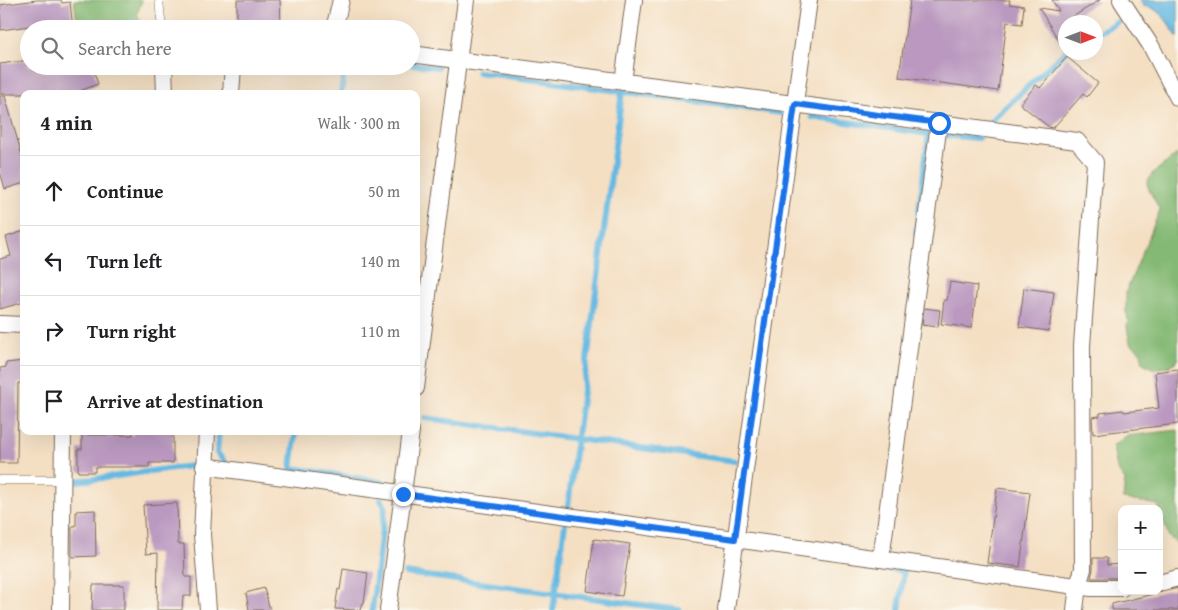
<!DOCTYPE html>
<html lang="en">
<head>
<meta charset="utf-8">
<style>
  :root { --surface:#fff; --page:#f6f6f6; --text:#202124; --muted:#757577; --line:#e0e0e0 }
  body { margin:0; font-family:"Gentium Book Plus",serif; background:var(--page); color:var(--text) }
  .controls { position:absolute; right:15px; bottom:15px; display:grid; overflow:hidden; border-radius:10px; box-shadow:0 5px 20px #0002 }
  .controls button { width:45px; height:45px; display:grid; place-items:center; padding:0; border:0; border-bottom:1px solid var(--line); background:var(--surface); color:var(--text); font:25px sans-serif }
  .compass { position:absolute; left:1058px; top:15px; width:45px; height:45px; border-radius:50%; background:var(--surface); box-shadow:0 5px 20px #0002; rotate:90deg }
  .stop { position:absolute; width:15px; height:15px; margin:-11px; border:4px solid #1a73e8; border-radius:50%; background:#fff }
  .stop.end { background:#1a73e8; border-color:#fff; box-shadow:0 1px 5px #0008 }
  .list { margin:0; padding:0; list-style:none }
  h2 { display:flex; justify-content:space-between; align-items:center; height:65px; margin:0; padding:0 20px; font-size:21px }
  h2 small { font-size:16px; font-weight:400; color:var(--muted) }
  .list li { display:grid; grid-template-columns:32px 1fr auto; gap:15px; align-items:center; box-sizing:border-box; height:70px; padding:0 20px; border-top:1px solid var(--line) }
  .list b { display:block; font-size:19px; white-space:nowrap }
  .list em { font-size:16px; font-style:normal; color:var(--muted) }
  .icon { flex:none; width:28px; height:28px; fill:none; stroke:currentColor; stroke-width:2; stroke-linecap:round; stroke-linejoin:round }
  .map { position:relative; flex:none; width:1178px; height:610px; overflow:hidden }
  .search { position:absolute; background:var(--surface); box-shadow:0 5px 20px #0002; left:20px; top:20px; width:400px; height:55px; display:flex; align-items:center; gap:12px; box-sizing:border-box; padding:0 18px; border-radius:28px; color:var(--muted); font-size:19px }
  .panel { position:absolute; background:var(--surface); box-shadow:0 5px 20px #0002; left:20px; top:90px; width:400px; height:345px; border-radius:10px }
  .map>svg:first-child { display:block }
  .forest { fill:#84b975; stroke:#60724a }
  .water { fill:#66bae2; stroke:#507280 }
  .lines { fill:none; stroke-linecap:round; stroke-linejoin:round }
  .stream { stroke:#66bae2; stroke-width:6 }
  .building { fill:#ba98c0 }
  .service-casing { stroke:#7c6958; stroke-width:9 }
  .minor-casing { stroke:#7c6958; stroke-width:18 }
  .service { stroke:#fff; stroke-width:8 }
  .minor { stroke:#fff; stroke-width:16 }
  .route { stroke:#1a73e8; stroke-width:6 }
</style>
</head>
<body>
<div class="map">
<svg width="1178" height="610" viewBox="0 0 1178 610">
  <rect width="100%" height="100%" fill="#fbf7ec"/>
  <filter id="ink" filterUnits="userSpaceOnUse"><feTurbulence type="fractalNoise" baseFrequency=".02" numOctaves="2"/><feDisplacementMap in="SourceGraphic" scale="10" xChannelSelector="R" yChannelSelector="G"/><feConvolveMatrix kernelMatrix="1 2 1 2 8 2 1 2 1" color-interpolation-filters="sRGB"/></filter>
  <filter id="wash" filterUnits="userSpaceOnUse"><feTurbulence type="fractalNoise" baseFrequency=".0096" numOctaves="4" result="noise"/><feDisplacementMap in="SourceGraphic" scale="20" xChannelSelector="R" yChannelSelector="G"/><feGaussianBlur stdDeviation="1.12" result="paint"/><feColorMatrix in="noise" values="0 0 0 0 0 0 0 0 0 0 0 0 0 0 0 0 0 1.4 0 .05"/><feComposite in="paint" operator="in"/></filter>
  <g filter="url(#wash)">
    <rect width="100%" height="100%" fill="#f4dfc3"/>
    <g class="forest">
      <path d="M74 0H142L137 14 143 25 142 29H78Z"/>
      <path d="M1177 154 1178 359 1171 366 1154 369 1143 363 1141 352 1130 343 1127 327 1128 318 1126 311V292L1160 210 1149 190 1147 183 1152 174Z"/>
      <path d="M1178 430V544L1169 537 1158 505 1123 499 1125 480 1117 469 1113 446 1126 436Z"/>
    </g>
    <path class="water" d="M1140 0H1178V38C1168 24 1162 8 1143 6Z"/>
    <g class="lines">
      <g class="stream">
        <path d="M1096 34 1117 22"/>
        <path d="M411 64 438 67"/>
        <path d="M478 72 781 113"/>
        <path d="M341 94 345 66"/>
        <path d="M812 117 929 134 916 234"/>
        <path d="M991 121 1066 51"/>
        <path d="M942 135 978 138"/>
        <path d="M425 418 735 461"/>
        <path d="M219 431 217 453 225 462"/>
        <path d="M296 431 291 468 382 482"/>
        <path d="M71 481C112 479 153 469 194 466"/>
        <path d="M568 506 622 92"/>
        <path d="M874 567 904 571 899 610"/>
        <path d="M405 573 679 610"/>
        <path d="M372 610 385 507 381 500"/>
        <path d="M553 610 565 524"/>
      </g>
    </g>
    <g id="blocks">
      <g class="building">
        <path d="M37 0H61L62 3 70 2 73 29H36V25L1 30 0 5Z"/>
        <path d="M237 0H280L281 24H237Z"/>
        <path d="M910 0H1010L1009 4 1024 6 1022 24 1007 22 998 91 899 77Z"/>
        <path d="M1052 0H1100L1066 21V52L1039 8 1059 11Z"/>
        <path d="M1067 57 1098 83 1087 97 1083 94 1053 128 1049 127 1020 104 1036 85 1040 88Z"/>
        <path d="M29 60V66H92L98 84 72 94H0V64Z"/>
        <path d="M0 96H5L24 163V183L5 189 0 171Z"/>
        <path d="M24 231V302L0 309V259L11 256 6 237Z"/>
        <path d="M950 282 977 286 972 328 941 324 944 300H947Z"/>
        <path d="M1024 288 1054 292 1049 331 1019 327Z"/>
        <path d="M924 308 940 310 938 327 922 325Z"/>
        <path d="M24 361V383H18L17 463H0V368L6 367V363Z"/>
        <path d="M1178 369V424L1093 434 1092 417 1100 416V413L1123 410 1124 412 1159 408 1155 372Z"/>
        <path d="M133 431H173V463H149V467H95V472H78V449H82V435H133Z"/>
        <path d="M997 488 1030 492 1020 567 987 563Z"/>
        <path d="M177 503 178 544H184L185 577H191V596H183L182 610H157L158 553 146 554 143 505Z"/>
        <path d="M95 510 96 556 72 557V526H76V511Z"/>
        <path d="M594 539 630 544 622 596 587 591Z"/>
        <path d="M1093 558H1107V565L1122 564V578H1091L1093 569Z"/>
        <path d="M343 569 368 573 364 603H363L361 610 335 609 338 589 340 590Z"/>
        <path d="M93 585H124V610H92Z"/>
        <path d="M264 588 270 610H249L246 593Z"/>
        <path d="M1178 588V610H1112V604Z"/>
      </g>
    </g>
  </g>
  <g filter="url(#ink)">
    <use href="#blocks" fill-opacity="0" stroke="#7c6958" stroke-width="1"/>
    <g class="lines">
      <g class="service-casing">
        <g id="service">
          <path d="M159 0 162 29"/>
          <path d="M0 480H63"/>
        </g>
      </g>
      <g class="minor-casing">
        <g id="minor">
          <path d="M1121 0 1151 46 1178 98"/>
          <path d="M334 29 341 0"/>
          <path d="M411 54 1077 141 1095 162 1082 346 1083 569 1078 585 1075 610"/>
          <path d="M164 66 165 94"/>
          <path d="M623 82 634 0"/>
          <path d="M231 94 233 66"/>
          <path d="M0 324 24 325"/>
          <path d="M416 388 466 0"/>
          <path d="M207 431 202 535 208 610"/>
          <path d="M204 466 1091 588H1122"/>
          <path d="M881 559 939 123"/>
          <path d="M1159 583 1178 578"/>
          <path d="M61 610 63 431"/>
          <path d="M388 610 411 431"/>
          <path d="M726 610 809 0"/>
        </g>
      </g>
      <use href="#service" class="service"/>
      <use href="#minor" class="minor"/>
    </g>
  </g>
  <g class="lines" filter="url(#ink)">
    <path class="route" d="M403 494 735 539 795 104 939 123"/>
  </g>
</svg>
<div class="controls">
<button>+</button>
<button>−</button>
</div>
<svg class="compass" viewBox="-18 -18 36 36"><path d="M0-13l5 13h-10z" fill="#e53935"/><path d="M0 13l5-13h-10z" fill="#757577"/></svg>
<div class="stop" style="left:939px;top:123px"></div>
<div class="stop end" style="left:403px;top:494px"></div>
<div class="search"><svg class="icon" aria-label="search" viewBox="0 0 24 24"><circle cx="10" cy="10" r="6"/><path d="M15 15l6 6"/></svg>Search here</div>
<section class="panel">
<h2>4 min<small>Walk · 300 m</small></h2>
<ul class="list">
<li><svg class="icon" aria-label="ahead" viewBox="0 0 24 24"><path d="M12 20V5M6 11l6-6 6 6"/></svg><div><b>Continue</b></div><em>50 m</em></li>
<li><svg class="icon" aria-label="left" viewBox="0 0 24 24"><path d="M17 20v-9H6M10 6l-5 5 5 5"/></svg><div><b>Turn left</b></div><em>140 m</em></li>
<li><svg class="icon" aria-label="right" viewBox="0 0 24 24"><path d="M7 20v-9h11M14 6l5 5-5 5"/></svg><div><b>Turn right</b></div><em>110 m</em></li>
<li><svg class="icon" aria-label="arrive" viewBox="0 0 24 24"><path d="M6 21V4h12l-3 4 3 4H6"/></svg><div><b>Arrive at destination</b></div></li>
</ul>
</section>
</div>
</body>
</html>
